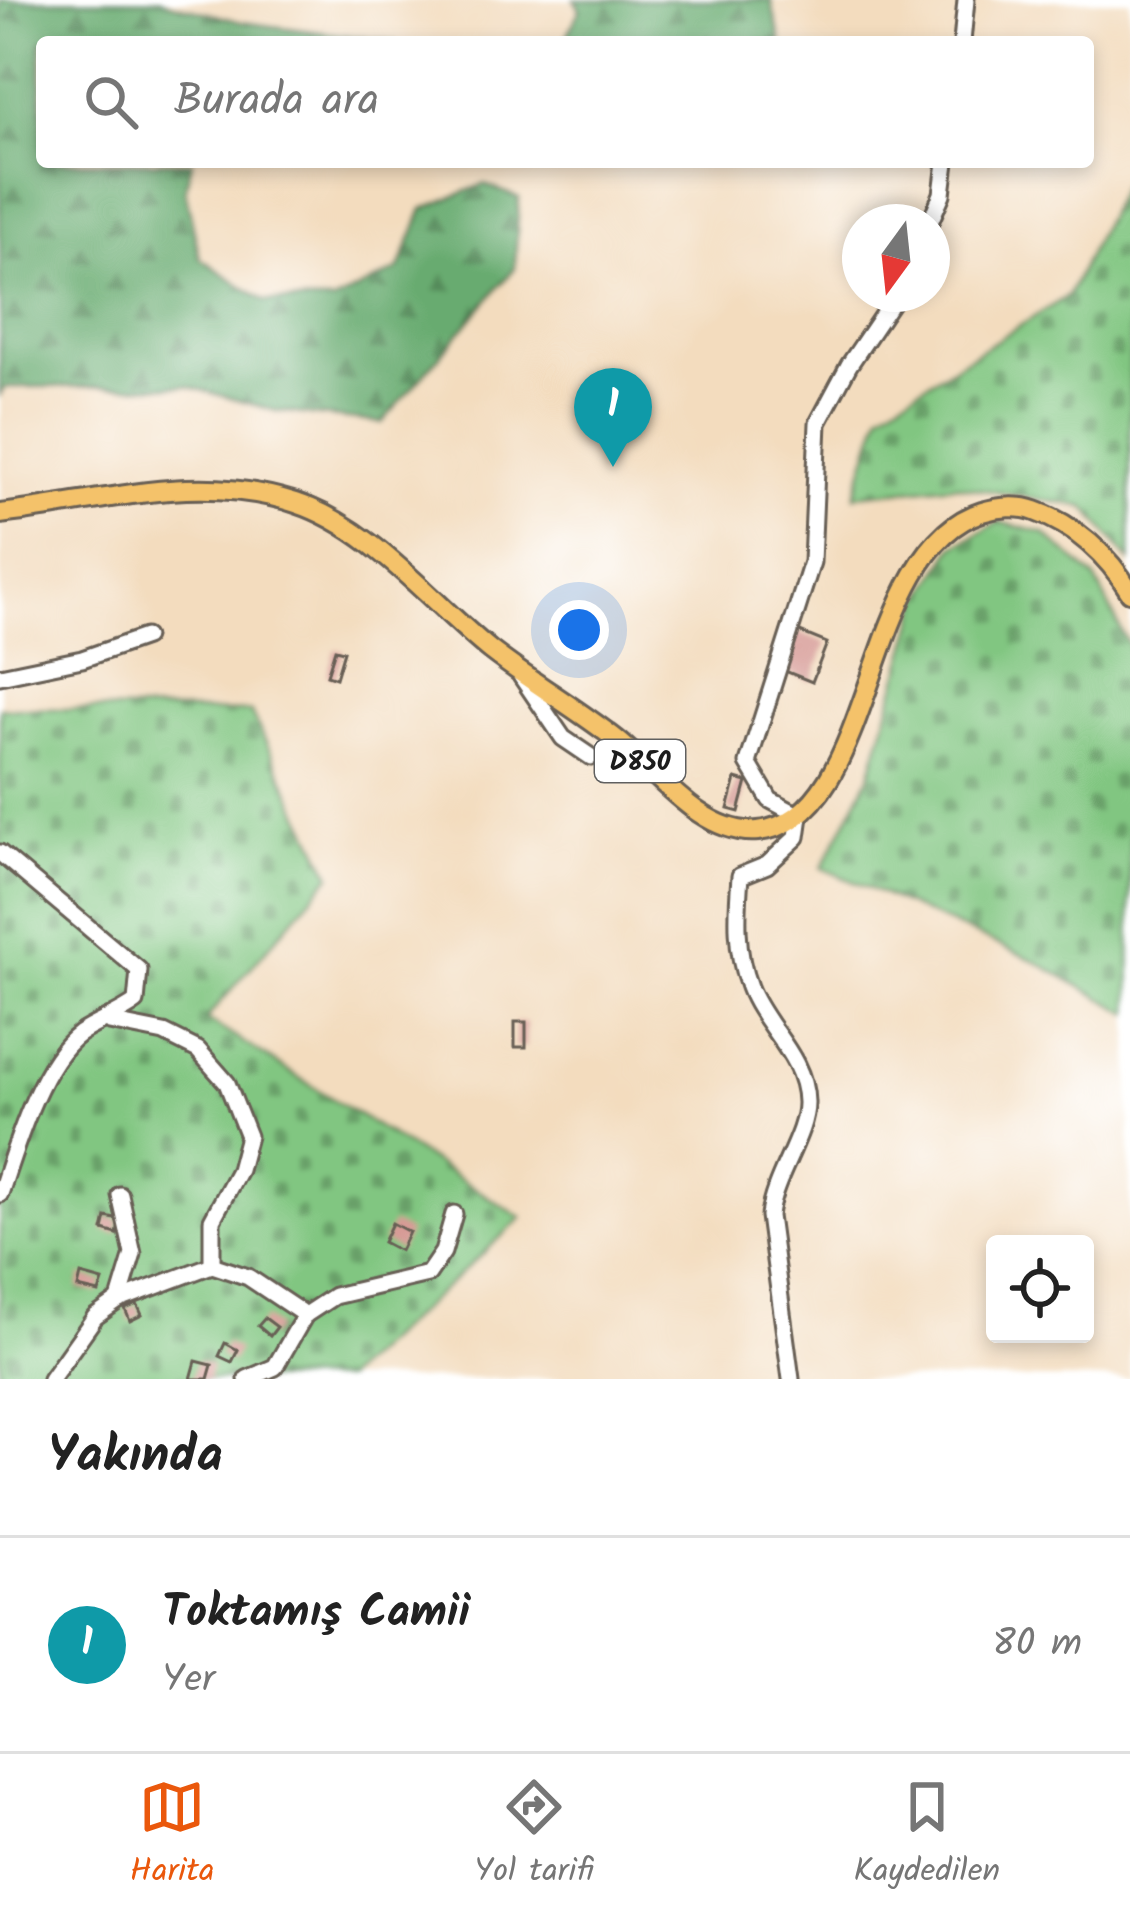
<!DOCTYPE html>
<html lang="tr">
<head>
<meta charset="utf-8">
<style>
  :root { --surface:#fff; --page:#f6f6f6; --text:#222; --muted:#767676; --line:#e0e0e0; --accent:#ea580c }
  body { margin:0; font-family:Kalam,sans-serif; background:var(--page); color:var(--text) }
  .controls { position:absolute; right:36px; bottom:36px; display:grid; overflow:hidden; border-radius:12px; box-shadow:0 6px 18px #0003 }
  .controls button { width:108px; height:108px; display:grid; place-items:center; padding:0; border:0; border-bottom:3px solid var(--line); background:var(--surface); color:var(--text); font:60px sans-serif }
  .compass { position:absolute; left:842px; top:204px; width:108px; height:108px; border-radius:50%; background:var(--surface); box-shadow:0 6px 18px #0003; rotate:195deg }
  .you { position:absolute; left:579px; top:630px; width:42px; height:42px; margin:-30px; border:9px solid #fff; border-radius:50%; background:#1a73e8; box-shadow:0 0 0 18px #1a73e833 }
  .badge { display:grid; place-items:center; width:78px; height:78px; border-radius:50%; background:var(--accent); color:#fff; font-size:39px; font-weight:700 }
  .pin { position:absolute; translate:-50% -99px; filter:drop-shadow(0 3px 6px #0008) }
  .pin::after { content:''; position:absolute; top:63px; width:42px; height:36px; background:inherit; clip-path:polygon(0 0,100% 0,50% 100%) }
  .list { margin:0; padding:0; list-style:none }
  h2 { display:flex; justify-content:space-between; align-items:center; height:156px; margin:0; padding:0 48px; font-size:51px }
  h2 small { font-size:39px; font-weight:400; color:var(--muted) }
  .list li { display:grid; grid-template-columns:78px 1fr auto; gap:36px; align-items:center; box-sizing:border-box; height:216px; padding:0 48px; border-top:3px solid var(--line) }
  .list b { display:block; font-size:45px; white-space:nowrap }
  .list p { margin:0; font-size:39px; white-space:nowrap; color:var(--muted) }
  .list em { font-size:39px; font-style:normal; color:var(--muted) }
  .icon { flex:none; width:66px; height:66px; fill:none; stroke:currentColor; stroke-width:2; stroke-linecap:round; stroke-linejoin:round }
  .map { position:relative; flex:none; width:1130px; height:1379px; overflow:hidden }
  .search { position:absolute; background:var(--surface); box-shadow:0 6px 18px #0003; left:36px; right:36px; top:36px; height:132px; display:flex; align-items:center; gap:30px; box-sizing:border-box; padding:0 42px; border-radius:12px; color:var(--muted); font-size:45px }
  .sheet { height:372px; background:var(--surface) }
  nav { display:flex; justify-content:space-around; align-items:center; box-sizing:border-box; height:168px; border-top:3px solid var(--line); background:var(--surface); font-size:33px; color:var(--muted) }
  nav a { display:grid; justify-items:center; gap:6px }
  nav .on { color:var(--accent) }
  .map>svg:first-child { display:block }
  .forest { fill:url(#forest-firs); stroke:#426446; stroke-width:3 }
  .cemetery { fill:url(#cemetery-stones); stroke:#4e714e; stroke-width:3 }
  .building { fill:#d79b96 }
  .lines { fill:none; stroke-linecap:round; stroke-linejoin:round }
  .minor-casing { stroke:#675f55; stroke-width:21 }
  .major-casing { stroke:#675f55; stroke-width:24 }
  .minor { stroke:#fff; stroke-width:15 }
  .major { stroke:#f4c26a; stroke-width:18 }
  .labels { text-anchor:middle; stroke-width:9; stroke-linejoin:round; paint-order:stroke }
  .shield { fill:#fff; stroke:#606060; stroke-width:3 }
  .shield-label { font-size:27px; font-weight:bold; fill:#1c1c1c }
</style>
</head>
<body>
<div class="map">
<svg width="1130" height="1379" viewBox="0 0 1130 1379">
  <defs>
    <pattern id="forest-firs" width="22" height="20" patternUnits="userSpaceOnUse" patternTransform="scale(3)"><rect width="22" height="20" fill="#68ab6f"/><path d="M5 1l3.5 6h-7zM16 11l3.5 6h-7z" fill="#558a5a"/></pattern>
    <pattern id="cemetery-stones" width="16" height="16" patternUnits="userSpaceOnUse" patternTransform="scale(3)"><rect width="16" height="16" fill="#81c681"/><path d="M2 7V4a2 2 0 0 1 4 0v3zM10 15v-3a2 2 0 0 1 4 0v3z" fill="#69a069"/></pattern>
  </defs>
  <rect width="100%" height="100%" fill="#fff"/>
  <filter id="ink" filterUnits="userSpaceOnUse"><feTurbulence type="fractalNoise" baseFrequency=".00833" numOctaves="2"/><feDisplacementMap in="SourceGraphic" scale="24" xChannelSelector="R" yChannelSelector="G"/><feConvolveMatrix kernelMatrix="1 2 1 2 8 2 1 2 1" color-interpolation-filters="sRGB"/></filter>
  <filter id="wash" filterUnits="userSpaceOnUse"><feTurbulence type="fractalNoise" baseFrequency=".004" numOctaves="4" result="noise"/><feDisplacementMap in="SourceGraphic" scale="48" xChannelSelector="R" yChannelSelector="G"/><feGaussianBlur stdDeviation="2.7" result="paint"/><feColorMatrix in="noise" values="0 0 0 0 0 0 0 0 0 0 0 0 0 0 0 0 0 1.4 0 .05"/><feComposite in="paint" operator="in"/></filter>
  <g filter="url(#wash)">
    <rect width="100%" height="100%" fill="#f3dcbe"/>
    <g class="forest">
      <path d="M0 0H159L242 22 396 42H42V162H192L185 190 200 258 265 301 333 302 399 269 423 209 484 184 519 198 515 268 382 423 276 411 187 386 6 387 0 395Z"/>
      <path d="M575 0H771L781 42H564L580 10Z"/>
    </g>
    <g class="cemetery">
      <path d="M1130 168V561L1085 507 956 485 855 495 881 412 1068 296Z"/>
      <path d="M999 522 1044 533 1095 578 1130 648V1014L1031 959 822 868 870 775 921 600 954 546Z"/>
      <path d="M0 708 251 712 331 875 206 1019 522 1218 344 1379H0Z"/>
    </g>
    <g id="blocks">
      <g class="building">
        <path d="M795 630 827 643 812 682 780 669Z"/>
        <path d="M335 649 344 651 336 678 327 675Z"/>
        <path d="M736 779 747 782 739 812 728 809Z"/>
        <rect x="515" y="1022" width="11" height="25"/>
        <path d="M106 1217 120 1220 117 1234 103 1230Z"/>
        <path d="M392 1223 409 1232 400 1251 383 1242Z"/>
        <path d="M81 1275 103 1281 99 1293 78 1288Z"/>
        <path d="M137 1304 142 1315 130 1321 125 1309Z"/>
        <path d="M265 1318 277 1327 270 1336 258 1326Z"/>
        <path d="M225 1343 238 1350 232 1362 219 1356Z"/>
        <path d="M196 1361 212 1365 208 1379H191Z"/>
      </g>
    </g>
  </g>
  <g filter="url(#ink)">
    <use href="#blocks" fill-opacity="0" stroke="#675f55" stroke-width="3"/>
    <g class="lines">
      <g class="minor-casing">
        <g id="minor">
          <path d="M962 42 966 0"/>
          <path d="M930 222 942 194 946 162"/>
          <path d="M0 676 82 659 145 637"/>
          <path d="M521 676 563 738 591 757"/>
          <path d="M0 853 139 970 136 1002C119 1015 96 1022 79 1034 40 1063 15 1149 0 1194"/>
          <path d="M109 1022 164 1033 198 1050 227 1083 248 1136 239 1170 212 1220V1265"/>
          <path d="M119 1300 133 1254 120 1195"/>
          <path d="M305 1315 334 1296 428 1274 443 1252 454 1214"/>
          <path d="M51 1379 95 1317 119 1300 212 1265 248 1277 305 1315 275 1367 247 1379"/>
          <path d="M791 1379 769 1216C773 1178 807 1134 806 1102 805 1056 764 1027 749 987 735 951 737 913 740 876L767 865 797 837 800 816 770 800 748 763 812 562 818 423 849 365 897 294"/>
        </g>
      </g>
      <g class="major-casing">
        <path id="major" d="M0 514C101 503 196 470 296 503 373 528 429 601 490 650 531 682 576 708 617 740 656 771 702 836 758 831 879 820 860 550 982 512 998 507 1019 505 1035 511 1075 525 1108 555 1130 592"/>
      </g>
      <use href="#minor" class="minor"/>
      <use href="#major" class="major"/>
    </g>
  </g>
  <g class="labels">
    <rect class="shield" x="595" y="740" width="90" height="42" rx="9"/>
    <g class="shield-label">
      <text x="640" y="770">D850</text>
    </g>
  </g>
</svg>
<div class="controls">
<button><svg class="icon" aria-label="locate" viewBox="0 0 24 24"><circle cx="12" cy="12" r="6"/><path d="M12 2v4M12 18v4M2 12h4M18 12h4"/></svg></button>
</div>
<svg class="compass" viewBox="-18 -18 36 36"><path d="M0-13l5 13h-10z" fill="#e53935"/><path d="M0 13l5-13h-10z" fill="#767676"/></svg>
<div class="you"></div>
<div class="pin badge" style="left:613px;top:467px;background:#0f9aa8">1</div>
<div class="search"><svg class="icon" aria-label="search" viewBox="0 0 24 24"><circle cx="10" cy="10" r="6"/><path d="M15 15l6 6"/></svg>Burada ara</div>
</div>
<section class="sheet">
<h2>Yakında<small></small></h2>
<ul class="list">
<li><span class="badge" style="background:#0f9aa8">1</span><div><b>Toktamış Camii</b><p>Yer</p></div><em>80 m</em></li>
</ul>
</section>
<nav>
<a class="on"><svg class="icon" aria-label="map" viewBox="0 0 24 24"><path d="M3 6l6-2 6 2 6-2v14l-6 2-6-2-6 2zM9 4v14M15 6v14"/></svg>Harita</a>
<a><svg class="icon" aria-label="directions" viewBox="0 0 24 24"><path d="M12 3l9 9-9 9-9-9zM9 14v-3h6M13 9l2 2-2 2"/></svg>Yol tarifi</a>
<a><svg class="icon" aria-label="saved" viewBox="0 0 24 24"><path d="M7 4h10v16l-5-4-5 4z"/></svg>Kaydedilen</a>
</nav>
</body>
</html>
